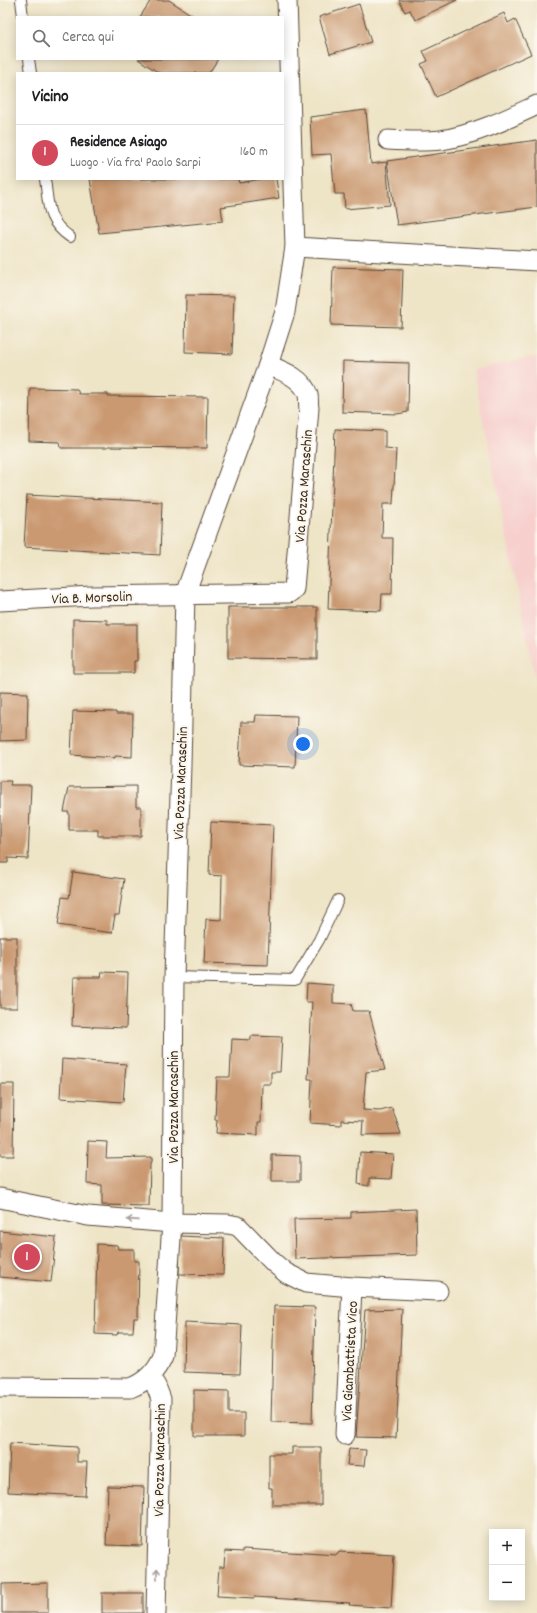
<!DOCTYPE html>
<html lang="it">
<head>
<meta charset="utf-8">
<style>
  :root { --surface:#fff; --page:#f2f2f2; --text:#202124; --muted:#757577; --line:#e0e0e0; --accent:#d1495b }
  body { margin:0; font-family:Dekko,sans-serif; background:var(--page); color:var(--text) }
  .controls { position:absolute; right:12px; bottom:12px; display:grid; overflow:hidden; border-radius:0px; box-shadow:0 2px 10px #0003 }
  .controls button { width:36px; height:36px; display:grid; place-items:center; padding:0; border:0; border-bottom:1px solid var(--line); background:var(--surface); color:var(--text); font:20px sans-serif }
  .you { position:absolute; left:303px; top:744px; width:14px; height:14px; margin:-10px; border:3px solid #fff; border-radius:50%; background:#1a73e8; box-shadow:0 0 0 6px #1a73e833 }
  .badge { display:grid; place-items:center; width:26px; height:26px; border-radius:50%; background:var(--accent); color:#fff; font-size:13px; font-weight:700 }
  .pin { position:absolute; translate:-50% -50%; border:2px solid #fff; box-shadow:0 1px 4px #0006 }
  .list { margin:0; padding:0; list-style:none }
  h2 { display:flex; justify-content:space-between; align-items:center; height:52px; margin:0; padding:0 16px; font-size:17px }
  h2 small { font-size:13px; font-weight:400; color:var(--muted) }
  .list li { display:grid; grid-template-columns:26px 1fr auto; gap:12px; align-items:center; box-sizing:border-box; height:56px; padding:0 16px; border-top:1px solid var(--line) }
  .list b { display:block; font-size:15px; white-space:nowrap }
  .list p { margin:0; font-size:13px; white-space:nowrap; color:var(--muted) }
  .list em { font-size:13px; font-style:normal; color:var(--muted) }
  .icon { flex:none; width:22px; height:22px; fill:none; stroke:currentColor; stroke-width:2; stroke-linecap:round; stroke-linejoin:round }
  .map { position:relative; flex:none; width:537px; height:1613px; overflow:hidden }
  .search { position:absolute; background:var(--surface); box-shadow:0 2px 10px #0003; left:16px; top:16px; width:268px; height:44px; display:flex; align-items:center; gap:10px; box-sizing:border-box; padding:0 14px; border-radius:0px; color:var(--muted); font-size:15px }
  .panel { position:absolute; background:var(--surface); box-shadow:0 2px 10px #0003; left:16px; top:72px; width:268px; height:108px; border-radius:0px }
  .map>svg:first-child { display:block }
  .built { fill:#f7d0ce }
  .building { fill:#ca9971 }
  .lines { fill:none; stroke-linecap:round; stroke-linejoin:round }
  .service-casing { stroke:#564637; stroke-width:12 }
  .minor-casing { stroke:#564637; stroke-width:21 }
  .service { stroke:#fff; stroke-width:10 }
  .minor { stroke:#fff; stroke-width:19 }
  .oneway { stroke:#a79f9a }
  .labels { text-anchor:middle; stroke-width:4; stroke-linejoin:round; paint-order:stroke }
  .street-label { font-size:15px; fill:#3b2a1e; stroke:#fbf7ec }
</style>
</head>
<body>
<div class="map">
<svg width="537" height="1613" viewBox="0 0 537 1613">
  <rect width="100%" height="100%" fill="#fbf7ec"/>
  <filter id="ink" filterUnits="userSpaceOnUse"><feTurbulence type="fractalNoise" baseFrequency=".025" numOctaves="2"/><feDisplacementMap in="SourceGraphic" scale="8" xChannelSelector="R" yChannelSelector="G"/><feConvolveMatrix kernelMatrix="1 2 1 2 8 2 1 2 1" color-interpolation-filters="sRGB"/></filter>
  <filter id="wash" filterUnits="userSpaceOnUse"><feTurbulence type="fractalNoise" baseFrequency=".012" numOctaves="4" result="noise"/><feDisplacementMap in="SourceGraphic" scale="16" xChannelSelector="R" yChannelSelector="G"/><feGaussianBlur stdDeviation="0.9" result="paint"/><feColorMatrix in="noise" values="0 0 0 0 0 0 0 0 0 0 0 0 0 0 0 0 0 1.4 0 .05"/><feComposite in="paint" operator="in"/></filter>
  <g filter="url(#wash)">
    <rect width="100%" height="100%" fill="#eee4c6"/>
    <path class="built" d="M537 356V687L473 370Z"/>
    <g id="blocks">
      <g class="building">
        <path d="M151 0H169L195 17H140Z"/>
        <path d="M399 0H457L415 20 410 10 405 12Z"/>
        <path d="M359 4 371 42 330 54 319 17Z"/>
        <path d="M504 13 508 23 515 19 531 54 436 97 421 64 428 61 423 51Z"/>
        <path d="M138 59H218L209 73H159Z"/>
        <path d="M366 110 371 164 386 162 390 205 345 209 344 194H335L331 154 312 155 310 117Z"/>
        <path d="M537 140V207L397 225 387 161Z"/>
        <path d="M90 179H238L239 183 262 179H276L279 198 221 207 223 221 99 233Z"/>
        <path d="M333 267 403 269 401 327 331 325Z"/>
        <path d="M186 295 234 296 232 354 185 352Z"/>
        <path d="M343 361 409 363 408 412 397 414 342 412Z"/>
        <path d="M30 388 77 389 79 394H108V396L208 397 207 448 107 447V448H61L60 442 29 441Z"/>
        <path d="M335 429 385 431V448L396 449 393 504H383L382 538H393L392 594H382L381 611 328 609Z"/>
        <path d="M27 495 162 502 160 555 24 547Z"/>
        <path d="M228 607H317V659L228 658Z"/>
        <path d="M73 619 107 620V624H137V661H134V673H73Z"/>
        <path d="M0 692 28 693 27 740 0 741Z"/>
        <path d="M73 711 116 712V714H133L132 757 115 756V758L71 755Z"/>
        <path d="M256 715 297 716 295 767 239 765 241 722H255Z"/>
        <path d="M0 781H11L10 785H31L28 859 8 858V863H0Z"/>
        <path d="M136 786V807H141V836H98V830H69V812H64L69 787Z"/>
        <path d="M211 822 273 825 268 965 204 963 206 919 221 920 222 876 209 875Z"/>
        <path d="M73 872 124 879 119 915H115L112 933 58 925 62 897 69 898Z"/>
        <rect x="0" y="937" width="17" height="71"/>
        <path d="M102 972 128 973 126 1028 72 1026 74 977H101Z"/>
        <path d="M307 983 333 985V1003L351 1004 353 1011H369L385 1070 366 1072 363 1110 380 1111 392 1108 401 1134 362 1135 363 1121 341 1120V1125L310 1123 312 1079H308L312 1002H306Z"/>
        <path d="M251 1036 282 1037 280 1072H271V1084H262L261 1122H258V1135L216 1133 217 1120H215L217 1077H230L232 1039 251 1040Z"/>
        <path d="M62 1059 126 1064 123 1102 60 1098Z"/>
        <path d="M0 1084H14L13 1156H0Z"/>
        <path d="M88 1141 107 1142 106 1158 151 1157V1163H150L149 1206 102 1205V1185L87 1184Z"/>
        <path d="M360 1152 393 1154 391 1179 369 1178V1186L358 1184Z"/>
        <path d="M272 1155 300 1156V1181H272Z"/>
        <path d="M416 1209 417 1255 295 1259 294 1219 351 1218V1212Z"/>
        <path d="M0 1231 56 1237 51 1282 0 1277Z"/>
        <path d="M180 1236 224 1238 223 1275 179 1274Z"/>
        <path d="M97 1244 117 1245 118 1249H134V1261H139L138 1318H134L133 1332H118L117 1335 95 1334Z"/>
        <path d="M274 1306 315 1307 312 1423 271 1422Z"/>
        <path d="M402 1309 396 1438 356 1437 365 1310Z"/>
        <path d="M185 1322 242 1325 240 1374 184 1372Z"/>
        <path d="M194 1390 229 1391V1413H244V1436H194Z"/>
        <path d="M10 1443 77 1447V1462H87L85 1496 8 1492Z"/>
        <path d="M292 1447H321V1505H272V1488H269V1454H292Z"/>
        <path d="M349 1449 366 1450 364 1466 347 1465Z"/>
        <path d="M108 1486 144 1487 142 1546 106 1545Z"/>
        <path d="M243 1549 337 1555 339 1552 394 1555 391 1608 349 1605 350 1603 254 1597V1598L217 1596 219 1567H224L225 1551 243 1552Z"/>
        <path d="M48 1583V1613H2V1584Z"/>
        <rect x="102" y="1593" width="41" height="20"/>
      </g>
    </g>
  </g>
  <g filter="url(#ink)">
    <use href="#blocks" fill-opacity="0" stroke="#564637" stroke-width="1"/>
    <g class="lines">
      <g class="service-casing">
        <g id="service">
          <path d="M21 0 23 17"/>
          <path d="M29 59 31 73"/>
          <path d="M45 179C49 206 46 220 70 237"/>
          <path d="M174 977 295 980 319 940 338 900"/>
        </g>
      </g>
      <g class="minor-casing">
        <g id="minor">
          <path d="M388 140C405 141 423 142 441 140 474 135 507 119 537 105"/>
          <path d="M295 247 537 261"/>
          <path d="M0 601 92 596 289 593 294 589 309 408C308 404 309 399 308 395 303 378 283 371 268 365"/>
          <path d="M0 1198 88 1216 172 1223 228 1224 238 1226 274 1263 286 1273 306 1283 352 1287 438 1291"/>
          <path d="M150 1377 156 1386 161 1399 156 1613"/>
          <path d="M0 1387 130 1388C146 1382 156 1372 163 1356L172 1223 174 977 181 765 185 594 268 365 285 312 295 247 287 0"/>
          <path d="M345 1435 352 1287"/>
        </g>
      </g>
      <use href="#service" class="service"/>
      <use href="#minor" class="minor"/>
    </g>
    <defs><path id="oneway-shaft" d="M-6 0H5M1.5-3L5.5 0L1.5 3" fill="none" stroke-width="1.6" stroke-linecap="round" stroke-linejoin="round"/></defs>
    <g class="oneway">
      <use href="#oneway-shaft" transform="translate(133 1220) rotate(-176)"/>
      <use href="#oneway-shaft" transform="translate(157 1574) rotate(-89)"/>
    </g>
  </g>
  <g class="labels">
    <g class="street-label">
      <text transform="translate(303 486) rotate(-86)" y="5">Via Pozza Maraschin</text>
      <text transform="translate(92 597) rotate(-2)" y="5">Via B. Morsolin</text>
      <text transform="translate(180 783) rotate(-88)" y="5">Via Pozza Maraschin</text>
      <text transform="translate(173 1107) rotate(-90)" y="5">Via Pozza Maraschin</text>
      <text transform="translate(349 1361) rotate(-87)" y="5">Via Giambattista Vico</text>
      <text transform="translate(159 1460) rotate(-89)" y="5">Via Pozza Maraschin</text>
    </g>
  </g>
</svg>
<div class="controls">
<button>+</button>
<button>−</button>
</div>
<div class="you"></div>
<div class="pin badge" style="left:27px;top:1257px">1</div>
<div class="search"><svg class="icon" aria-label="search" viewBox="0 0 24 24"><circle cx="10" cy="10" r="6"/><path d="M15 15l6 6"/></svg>Cerca qui</div>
<section class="panel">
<h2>Vicino<small></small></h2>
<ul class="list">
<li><span class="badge">1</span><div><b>Residence Asiago</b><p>Luogo · Via fra' Paolo Sarpi</p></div><em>160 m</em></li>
</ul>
</section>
</div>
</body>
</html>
